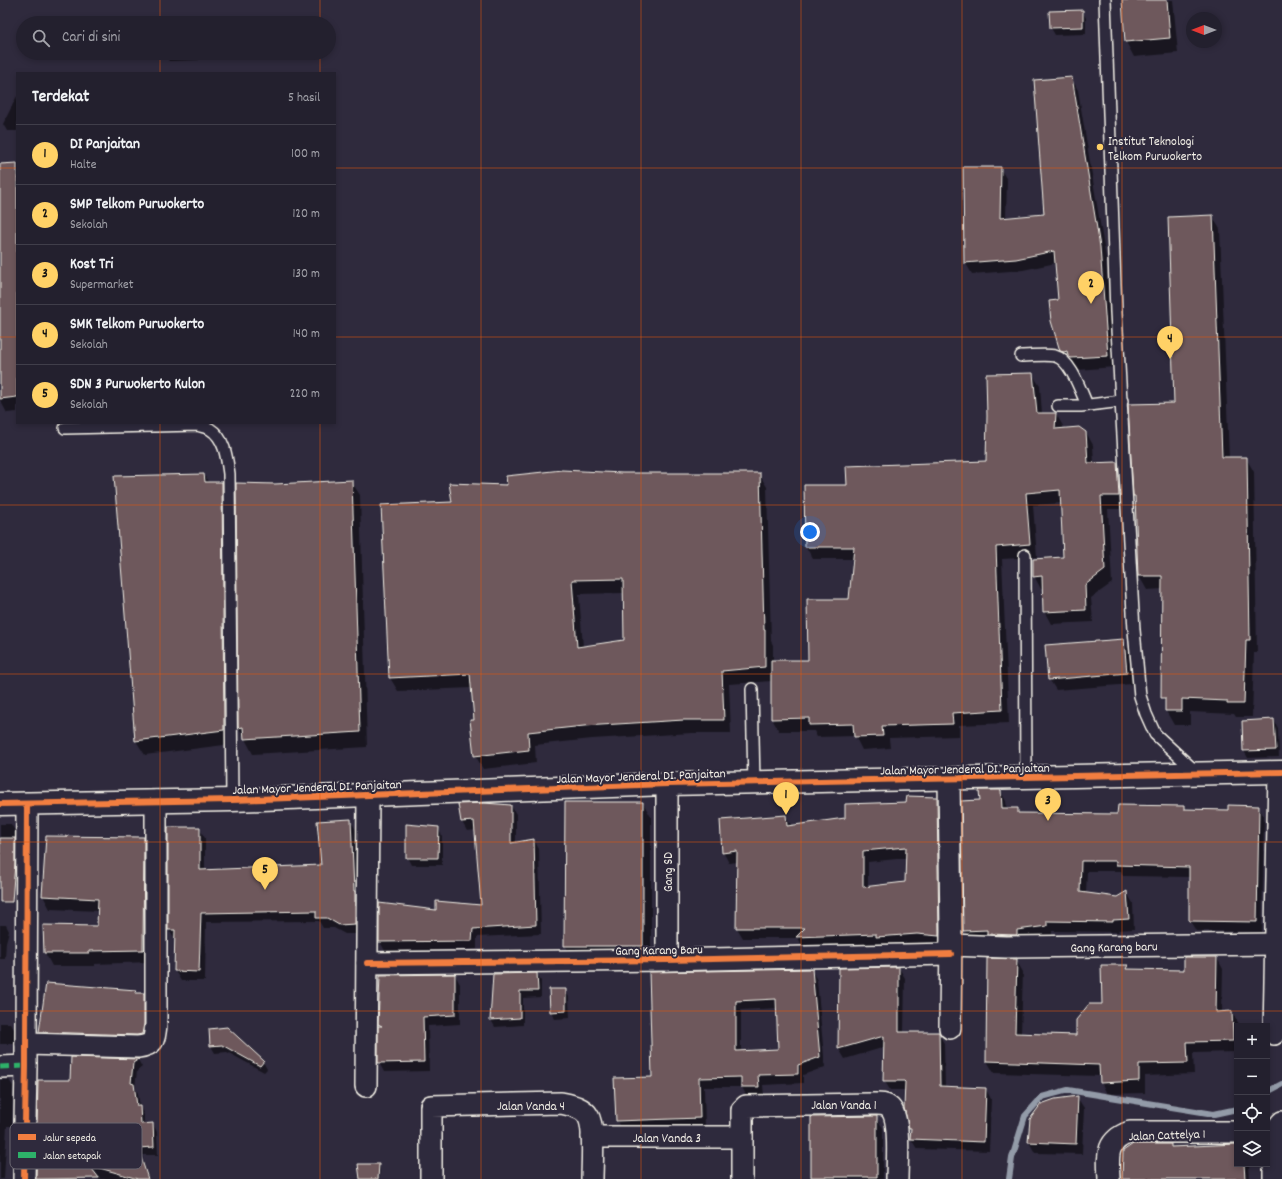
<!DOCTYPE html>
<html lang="id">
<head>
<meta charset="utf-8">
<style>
  :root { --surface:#23202e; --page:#2f2d3a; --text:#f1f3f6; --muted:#a3a3aa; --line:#403e4a; --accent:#ffd166 }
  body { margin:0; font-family:Dekko,sans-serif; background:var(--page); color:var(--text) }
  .controls { position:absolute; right:12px; bottom:12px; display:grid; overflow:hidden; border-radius:0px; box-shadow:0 2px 6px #0003 }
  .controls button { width:36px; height:36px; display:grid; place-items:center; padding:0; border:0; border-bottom:1px solid var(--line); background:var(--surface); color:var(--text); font:20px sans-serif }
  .compass { position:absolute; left:1186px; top:12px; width:36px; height:36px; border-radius:50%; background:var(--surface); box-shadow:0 2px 6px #0003; rotate:270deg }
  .you { position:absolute; left:810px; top:532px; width:14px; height:14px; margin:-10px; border:3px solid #fff; border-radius:50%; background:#1a73e8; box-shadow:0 0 0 6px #1a73e833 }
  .badge { display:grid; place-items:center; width:26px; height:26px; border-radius:50%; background:var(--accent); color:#111; font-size:13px; font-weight:700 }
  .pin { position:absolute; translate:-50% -33px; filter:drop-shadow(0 1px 2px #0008) }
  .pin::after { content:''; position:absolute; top:21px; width:14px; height:12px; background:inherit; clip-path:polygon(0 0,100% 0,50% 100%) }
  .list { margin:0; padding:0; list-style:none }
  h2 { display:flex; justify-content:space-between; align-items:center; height:52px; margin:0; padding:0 16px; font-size:17px }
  h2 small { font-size:13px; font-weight:400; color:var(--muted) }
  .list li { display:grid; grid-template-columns:26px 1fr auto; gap:12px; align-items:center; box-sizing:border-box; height:60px; padding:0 16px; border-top:1px solid var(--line) }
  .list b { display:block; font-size:15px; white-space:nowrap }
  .list p { margin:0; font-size:13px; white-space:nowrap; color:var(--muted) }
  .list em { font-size:13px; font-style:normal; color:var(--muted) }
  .icon { flex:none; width:22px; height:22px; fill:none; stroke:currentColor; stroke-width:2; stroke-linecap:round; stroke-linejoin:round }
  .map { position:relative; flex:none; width:1282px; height:1179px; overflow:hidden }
  .search { position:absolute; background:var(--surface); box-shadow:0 2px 6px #0003; left:16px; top:16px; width:320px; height:44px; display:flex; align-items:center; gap:10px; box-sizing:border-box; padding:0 14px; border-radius:22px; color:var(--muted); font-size:15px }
  .panel { position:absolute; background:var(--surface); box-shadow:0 2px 6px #0003; left:16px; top:72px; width:320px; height:352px; border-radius:0px }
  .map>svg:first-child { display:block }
  .shadow { fill:#0007; fill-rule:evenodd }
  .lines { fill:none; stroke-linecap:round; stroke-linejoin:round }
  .stream { stroke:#939ba8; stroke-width:6 }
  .building { fill:#6e595c; stroke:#f4f1e8; fill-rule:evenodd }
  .service-casing { stroke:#f4f1e8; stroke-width:14 }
  .minor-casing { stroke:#f4f1e8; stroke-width:24 }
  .tertiary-casing { stroke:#f4f1e8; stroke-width:25 }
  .service { stroke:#2f2a3d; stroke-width:11 }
  .minor { stroke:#2f2a3d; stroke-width:21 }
  .tertiary { stroke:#2f2a3d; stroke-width:22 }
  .quiet { stroke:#2db169; stroke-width:5; stroke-dasharray:10 5; stroke-linecap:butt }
  .cycleway-casing { stroke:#2f2a3d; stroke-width:8 }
  .cycleway { stroke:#f27e40; stroke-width:6 }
  .grid { fill:none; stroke:#e8590c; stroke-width:1; stroke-opacity:0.55 }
  .poi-dot { fill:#ffd166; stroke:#2f2a3d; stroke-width:1.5 }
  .labels { text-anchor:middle; stroke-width:4; stroke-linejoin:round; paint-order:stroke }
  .poi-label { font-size:13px; fill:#f4f1e8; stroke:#2f2a3d; text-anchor:start }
  .street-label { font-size:13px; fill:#f4f1e8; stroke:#2f2a3d }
  .key { fill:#2f2a3d; stroke:#6a6670; stroke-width:1 }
  .key-label { font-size:11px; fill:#f4f1e8 }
</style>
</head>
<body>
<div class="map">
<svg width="1282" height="1179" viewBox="0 0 1282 1179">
  <rect width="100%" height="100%" fill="#2f2a3d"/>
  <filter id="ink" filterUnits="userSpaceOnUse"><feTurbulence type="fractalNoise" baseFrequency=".025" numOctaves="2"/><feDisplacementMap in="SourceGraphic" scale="8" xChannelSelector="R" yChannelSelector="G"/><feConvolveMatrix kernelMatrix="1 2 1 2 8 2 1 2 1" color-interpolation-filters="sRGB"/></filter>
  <g filter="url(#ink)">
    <g class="shadow">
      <path d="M1123 0H1173L1178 53 1134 57 1126 42Z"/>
      <path d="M1082 11 1086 18V34L1055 35 1051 28Z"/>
      <path d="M163 18H179L182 23H163Z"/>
      <path d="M164 53H196L199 60 169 61Z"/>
      <path d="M1071 78 1078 90 1106 259 1114 367 1078 370 1073 363 1068 362 1061 350 1056 263 1023 270 972 274 965 262 1000 168 1007 180 1006 218 1046 215Z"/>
      <path d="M17 96V131H7L3 124Z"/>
      <path d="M17 164V412L7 413 0 400V165Z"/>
      <path d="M1212 216 1220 229 1229 458H1246L1254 472 1257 653H1254L1252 717H1236L1234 714 1190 712V725H1174L1166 711V703L1162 697 1163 589 1147 590 1139 576 1136 499 1134 496 1129 405 1175 404Z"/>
      <path d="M1032 374 1040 386 1042 414H1056L1063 426V429L1086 432 1093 445 1094 464 1117 463 1124 476 1126 509H1108L1112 583 1091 598 1093 622 1051 624 1044 611 1043 589H1041L1034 576 1065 558 1062 503 1033 505 1037 557 1002 559 1009 723 959 725V736L889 738 890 748 862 750 855 736 817 737 814 731H779L772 719V681L729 684 731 733H692L592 739 535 745 536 763 483 769 475 755V721L472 688 398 691 390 678 454 503 508 486 622 474H759L767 487 771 641 773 645V661H809L850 600 854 559H813L806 547 805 486H848L986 462ZM624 593 625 641 583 647 579 594Z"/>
      <path d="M204 475 209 483H222L230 498 232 744 145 755 136 741 115 477Z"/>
      <path d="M351 481 360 495 367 747 253 754 239 728Z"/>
      <path d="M1123 640 1129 651 1132 684 1056 690 1049 679Z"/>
      <path d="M1274 720 1278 728 1279 757 1248 758 1244 751 1243 722Z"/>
      <path d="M1000 791 1006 801 1007 809H1018L1020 814 1118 815 1183 807 1185 810 1229 811 1258 807 1264 817 1262 932 1196 931 1190 921V877L1123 876 1121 871H1087L1086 894 1117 898 1127 893 1133 903 1134 929 1118 930 1119 932 1052 931V936L970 941 964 930 981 801Z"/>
      <path d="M937 798 943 808 944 946 883 947 881 945 803 947 798 938H743L737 928 738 862 729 863 723 852 786 816 792 827 846 818 907 803ZM906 858V883L868 887V862Z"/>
      <path d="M643 803 651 817V960H574L565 945Z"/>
      <path d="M459 805 511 806 516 814V843L534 840 539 849 541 934 477 937V949L385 951 380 942V904L437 911 482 906 476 830 467 831 462 822Z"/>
      <path d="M350 820 356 830 360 934H345L334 928H323L319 921 206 922 205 981H181L175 971V940L169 930 199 828 205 838V870L322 866ZM350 829H352L355 896H353Z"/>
      <path d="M0 824H11L16 833V843L19 848 18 883H12L11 903H0Z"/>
      <path d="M438 828 442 836V865H411L407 857Z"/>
      <path d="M47 837 143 838 151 851 150 962 95 964V966H52L45 953 98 927 99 911 50 909 43 896Z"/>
      <path d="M0 925H6L9 931 6 942 5 959H0Z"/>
      <path d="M1217 958 1223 969 1222 1013 1232 1012 1239 1024V1026H1237V1052L1193 1053 1194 1074 1145 1076V1093L1107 1094 1101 1082 1100 1076 994 1073 987 1061 988 959 1016 960 1023 972 1021 1034 1077 1036 1103 1005 1127 966 1129 970 1185 971Z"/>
      <path d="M899 968 905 978 904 1033H938L944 1043 945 1087 986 1089 991 1099 989 1151 917 1149 911 1139 912 1132 910 1128 905 1090H890L884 1080 885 1047 845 1059 839 1049 840 969Z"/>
      <path d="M811 970 817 980 825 1067 803 1075V1083L763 1085 764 1096 747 1097 742 1087H704L705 1128 622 1131 617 1121 653 1078 650 973ZM778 1008 779 1050 741 1052V1010Z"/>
      <path d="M537 974 541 981V997L523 998V1025L495 1027 491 1020 494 975Z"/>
      <path d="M455 975 460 984V1024L428 1026 429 1071 384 1072 379 1063 381 1027 379 1024Z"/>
      <path d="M47 984 135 991 137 994H143L149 1004 148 1044 46 1043 40 1032Z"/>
      <path d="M565 990 569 997 570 1018 555 1019 551 1012Z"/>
      <path d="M0 1023H10L14 1029V1044H0Z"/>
      <path d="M210 1029 263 1062 267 1069 264 1072 227 1052 215 1053 211 1046Z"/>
      <path d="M72 1058 138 1060 142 1067 137 1071 135 1088 138 1093 140 1107 144 1115V1125L153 1124 157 1132 158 1155H141L149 1179H37L39 1081H71Z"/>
      <path d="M1267 1074 1268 1075V1089H1267Z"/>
      <path d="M0 1080H9L13 1086 12 1126H7L4 1179H0Z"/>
      <path d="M1077 1097 1084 1108 1082 1154 1035 1153 1029 1142 1031 1120Z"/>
      <path d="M876 1117 883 1128V1179H813L812 1177V1118Z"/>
      <path d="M1237 1144V1164H1249L1250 1179H1123L1171 1145 1173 1148Z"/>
      <path d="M378 1165 380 1168 379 1179H361Z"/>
    </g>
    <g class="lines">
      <g class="stream">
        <path d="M1267 1092 1282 1084"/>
        <path d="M1009 1179 1012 1158 1025 1116 1042 1097 1068 1090 1214 1114 1237 1109"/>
      </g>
    </g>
    <g class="building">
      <path d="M1122 0H1167L1170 38 1125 42Z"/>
      <path d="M1083 10V27L1050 28 1049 11Z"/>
      <path d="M1072 77 1100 247 1108 356 1071 358 1068 356 1067 351 1064 352 1060 351 1051 321 1049 301 1058 300 1054 251 1016 259 964 263 963 167H1001L1000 218 1044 214 1034 80Z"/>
      <path d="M17 163V397L0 399V164Z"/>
      <path d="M1213 215 1222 457H1247L1250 640H1246L1244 704H1227V701L1182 699V711H1165V698H1161L1162 576H1138L1135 496H1133L1128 404 1174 403 1168 217Z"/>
      <path d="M1033 373 1037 413H1056L1055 429 1079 427 1086 432 1088 463 1117 462 1119 496H1101L1105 570 1085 585 1086 610 1043 612 1042 576 1033 577V559L1063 557 1060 490 1026 493 1030 544 996 547 1002 710 952 713 953 724 882 726 883 736 854 737 853 724 809 725V718L771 719V660H808L807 599H849L854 547H805L804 485H847L846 466 986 461 987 416 986 374Z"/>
      <path d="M562 470 622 473H760L764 630H765V667L722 671 724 720H684L584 726 528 732 529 750 474 756 470 720H474L470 674 389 678 381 505 452 502 449 483 507 485 506 476ZM623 579 624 640 577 647 572 580Z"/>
      <path d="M204 474 205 482H222L224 730 135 741 114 476Z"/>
      <path d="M352 480 360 732 244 739 243 727 238 728 236 483 275 484Z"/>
      <path d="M1124 639 1127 673 1048 680 1045 645Z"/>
      <path d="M1274 719 1276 750 1243 751 1242 721Z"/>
      <path d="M980 790H1001L1002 808H1018V813L1117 814 1118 805 1184 806V809L1228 810V805L1259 806 1257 922 1189 921V867L1116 865V861H1081L1080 892 1117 897 1127 891 1129 919 1113 920V922L1047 921V926L1017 930V935L987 934V930L963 931 961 801 980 800 979 791Z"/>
      <path d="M907 796 937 797 939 936 917 934 876 937V934L796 937 805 928H736L737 851 722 853 720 820 786 815 787 826 845 818V804L906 802ZM906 847 905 882 863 887V851Z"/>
      <path d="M565 802H643V946H564Z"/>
      <path d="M484 803 511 805V843L534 839 536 925 473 929 472 941 379 942V903L436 910V901L481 905 474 821 461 822 458 804Z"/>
      <path d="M351 819 354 891H355V924L339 925 327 918H316V911L201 913 199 972 174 971 175 930H168V827H200V870L321 865 317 821Z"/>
      <path d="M406 824 439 827 438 858H406Z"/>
      <path d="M46 836 144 837 143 950 89 951V953H44L43 925 97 926 98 899 42 896Z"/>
      <path d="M0 838H15V863L12 902H0Z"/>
      <path d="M1184 957H1217L1216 1012 1232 1011 1233 1041 1187 1042 1188 1063 1139 1064V1081L1100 1083 1099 1065 986 1061 987 958 1017 959 1015 1033 1076 1035V1020L1089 1004H1102L1101 965H1128L1126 969 1184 970Z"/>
      <path d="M899 967V1032H939L940 1086 986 1088 984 1142 910 1139 911 1128H909L904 1108 905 1082 904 1081H883L884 1036 838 1049 839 968Z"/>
      <path d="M812 969 820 1057 798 1065V1074L758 1075 759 1087H741V1077L699 1078 700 1118 616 1121 614 1078 652 1077 649 972ZM776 999 778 1049 736 1051V1001Z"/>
      <path d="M537 973 538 991H520V1018L490 1020 493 974Z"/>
      <path d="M455 974V1015L423 1017 424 1062 378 1063V1026H382L378 1024 380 975Z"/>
      <path d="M46 983 136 990 135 993H144V1024L142 1034 137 1035 39 1032Z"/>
      <path d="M549 989H566V1011L550 1012Z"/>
      <path d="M227 1027 264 1061 260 1066 222 1045 210 1046 209 1029Z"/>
      <path d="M71 1057 139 1059 133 1063 131 1083 134 1084 137 1106H140L141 1124 153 1123 154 1147 138 1148 148 1179H138L89 1165 99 1178 36 1179 38 1080H70Z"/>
      <path d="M1078 1096 1076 1144 1028 1142 1030 1119 1041 1104 1055 1099Z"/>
      <path d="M877 1116V1177H811V1117Z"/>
      <path d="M1133 1144H1171V1147L1237 1144V1164H1244L1245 1179H1122L1123 1151Z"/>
      <path d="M358 1164H379L378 1179H360Z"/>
    </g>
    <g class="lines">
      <g class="service-casing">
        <g id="service">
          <path d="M1105 0 1116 312 1134 630 1140 696 1146 714 1155 734 1197 773"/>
          <path d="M1021 356C1031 356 1046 354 1055 356 1071 360 1081 392 1087 405"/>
          <path d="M1058 406H1081L1122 401"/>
          <path d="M65 428 198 425C202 427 206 427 210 429 225 438 227 459 229 474L232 800"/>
          <path d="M1025 555 1026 777"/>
          <path d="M752 689 754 783"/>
        </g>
      </g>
      <g class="minor-casing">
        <g id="minor">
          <path d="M949 779 951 930 950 1028"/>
          <path d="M667 784V960"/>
          <path d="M951 945 1006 947 1282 944"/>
          <path d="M367 963 667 960 951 954"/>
          <path d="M1274 1034 1279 772"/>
          <path d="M26 1044 138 1047C154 1045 154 1041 156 1025V801"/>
          <path d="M0 1067 26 1066"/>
          <path d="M366 1086 368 795"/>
          <path d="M592 1137H742"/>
          <path d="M24 1179 26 1066V1044L27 804"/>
          <path d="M431 1179V1106L561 1103C570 1105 583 1107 588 1116 595 1127 592 1165 592 1179"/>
          <path d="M742 1179V1110L746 1106 872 1104C878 1104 885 1103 890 1108 901 1119 897 1162 897 1179"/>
          <path d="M1109 1179C1108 1156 1105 1141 1130 1132H1237"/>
          <path d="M1274 1179V1132L1282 1122"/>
        </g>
      </g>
      <g class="tertiary-casing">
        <path id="tertiary" d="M0 804 232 800 667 784 1282 772"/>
      </g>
      <use href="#service" class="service"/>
      <use href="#minor" class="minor"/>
      <use href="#tertiary" class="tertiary"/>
      <path class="quiet" d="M0 1067 26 1066"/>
      <g class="cycleway-casing">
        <g id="cycleway">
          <path d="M0 804 232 800 667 784 1282 772"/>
          <path d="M367 963 667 960 951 954"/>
          <path d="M24 1179 26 1066V1044L27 804"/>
        </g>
      </g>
      <use href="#cycleway" class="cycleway"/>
    </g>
  </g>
  <path class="grid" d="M160 0V23M320 0V23M481 0V1179M641 0V1179M801 0V1179M962 0V1179M1122 0V1179M160 53V73M320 53V73M0 168H17M335 168H1282M0 337H17M335 337H1282M160 423V1179M320 423V1179M0 505H1282M0 674H1282M0 842H1282M0 1011H1282"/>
  <circle class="poi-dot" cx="1100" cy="147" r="4"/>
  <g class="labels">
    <g class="poi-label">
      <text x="1108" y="145">Institut Teknologi<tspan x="1108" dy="15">Telkom Purwokerto</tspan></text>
    </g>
    <g class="street-label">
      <text transform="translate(965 768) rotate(-1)" y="5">Jalan Mayor Jenderal DI. Panjaitan</text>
      <text transform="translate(641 775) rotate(-2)" y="5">Jalan Mayor Jenderal DI. Panjaitan</text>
      <text transform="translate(317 786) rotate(-2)" y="5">Jalan Mayor Jenderal DI. Panjaitan</text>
      <text transform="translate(667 872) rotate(-90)" y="5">Gang SD</text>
      <text transform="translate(1114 946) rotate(-1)" y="5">Gang Karang baru</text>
      <text transform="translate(659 949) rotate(-1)" y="5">Gang Karang Baru</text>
      <text x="844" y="1109">Jalan Vanda 1</text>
      <text x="531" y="1110">Jalan Vanda 4</text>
      <text transform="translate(1167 1134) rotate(-2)" y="5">Jalan Cattelya 1</text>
      <text x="667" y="1142">Jalan Vanda 3</text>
    </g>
  </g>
  <rect x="10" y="1123" width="132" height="46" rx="6" class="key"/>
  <rect x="18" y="1134" width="18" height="6" fill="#f27e40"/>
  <rect x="18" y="1152" width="18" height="6" fill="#2db169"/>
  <g class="key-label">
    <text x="43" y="1141">Jalur sepeda</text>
    <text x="43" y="1159">Jalan setapak</text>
  </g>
</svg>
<div class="controls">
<button>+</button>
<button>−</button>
<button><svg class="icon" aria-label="locate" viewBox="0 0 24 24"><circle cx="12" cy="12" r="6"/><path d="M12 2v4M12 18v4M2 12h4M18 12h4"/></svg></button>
<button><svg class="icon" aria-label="layers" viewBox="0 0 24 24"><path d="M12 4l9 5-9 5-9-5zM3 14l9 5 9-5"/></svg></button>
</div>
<svg class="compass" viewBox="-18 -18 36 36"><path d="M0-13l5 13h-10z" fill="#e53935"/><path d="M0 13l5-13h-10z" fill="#a3a3aa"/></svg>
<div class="you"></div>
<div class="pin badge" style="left:786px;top:815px">1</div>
<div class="pin badge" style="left:1091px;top:304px">2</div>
<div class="pin badge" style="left:1048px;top:821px">3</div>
<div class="pin badge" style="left:1170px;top:359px">4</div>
<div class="pin badge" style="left:265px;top:890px">5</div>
<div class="search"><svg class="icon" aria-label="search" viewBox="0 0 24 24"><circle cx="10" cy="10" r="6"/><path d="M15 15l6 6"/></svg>Cari di sini</div>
<section class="panel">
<h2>Terdekat<small>5 hasil</small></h2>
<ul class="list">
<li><span class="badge">1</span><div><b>DI Panjaitan</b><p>Halte</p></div><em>100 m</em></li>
<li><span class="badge">2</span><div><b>SMP Telkom Purwokerto</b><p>Sekolah</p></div><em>120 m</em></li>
<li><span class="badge">3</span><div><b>Kost Tri</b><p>Supermarket</p></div><em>130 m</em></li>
<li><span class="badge">4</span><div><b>SMK Telkom Purwokerto</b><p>Sekolah</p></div><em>140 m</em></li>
<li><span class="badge">5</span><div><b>SDN 3 Purwokerto Kulon</b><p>Sekolah</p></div><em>220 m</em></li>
</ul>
</section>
</div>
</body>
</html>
